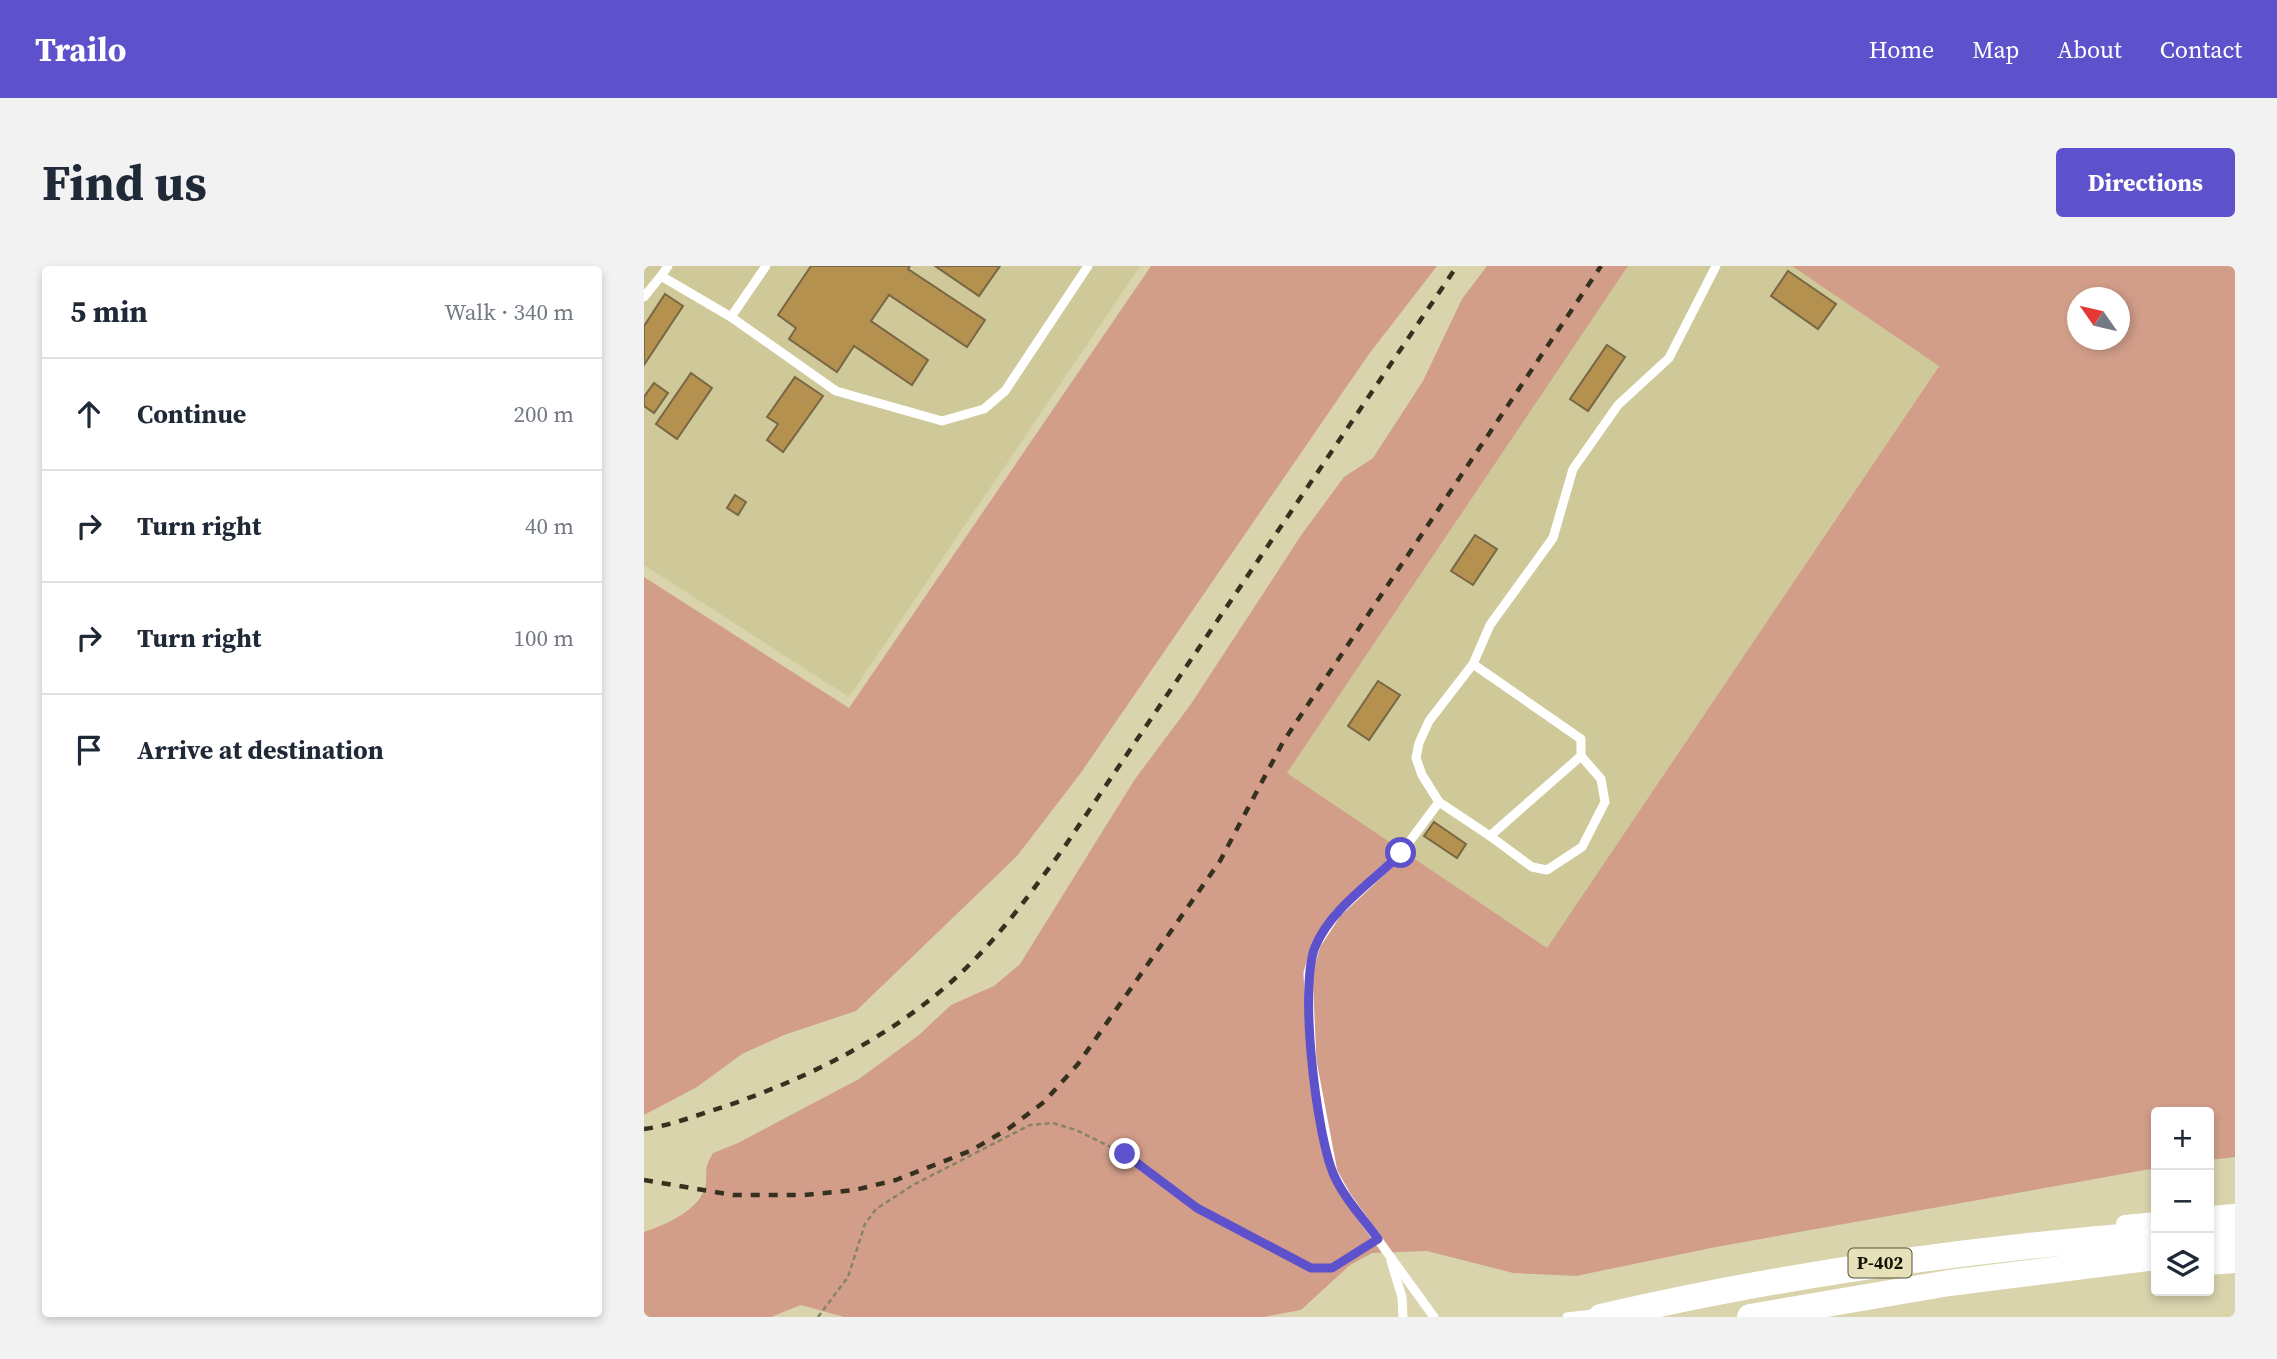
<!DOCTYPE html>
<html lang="en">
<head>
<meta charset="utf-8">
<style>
  :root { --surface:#fff; --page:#f2f2f3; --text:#1f2937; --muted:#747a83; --line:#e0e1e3; --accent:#5d52cb }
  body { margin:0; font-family:"Source Serif 4",serif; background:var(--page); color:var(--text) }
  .controls { position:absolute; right:21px; bottom:21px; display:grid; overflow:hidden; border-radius:7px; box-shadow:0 4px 10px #0003 }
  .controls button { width:63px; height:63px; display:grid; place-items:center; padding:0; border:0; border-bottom:2px solid var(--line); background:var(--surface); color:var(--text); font:35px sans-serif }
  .compass { position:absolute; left:1423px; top:21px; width:63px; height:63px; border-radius:50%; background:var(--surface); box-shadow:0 4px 10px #0003; rotate:304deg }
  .stop { position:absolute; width:21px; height:21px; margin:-16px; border:5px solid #5d52cb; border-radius:50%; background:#fff }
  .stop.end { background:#5d52cb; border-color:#fff; box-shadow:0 2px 7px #0008 }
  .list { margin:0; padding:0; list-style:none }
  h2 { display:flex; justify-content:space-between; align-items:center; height:91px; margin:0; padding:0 28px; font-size:30px }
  h2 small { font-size:23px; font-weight:400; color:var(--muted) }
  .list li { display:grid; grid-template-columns:46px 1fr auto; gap:21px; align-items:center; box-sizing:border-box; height:112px; padding:0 28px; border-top:2px solid var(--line) }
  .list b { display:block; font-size:26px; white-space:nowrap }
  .list em { font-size:23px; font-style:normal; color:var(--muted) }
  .icon { flex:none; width:38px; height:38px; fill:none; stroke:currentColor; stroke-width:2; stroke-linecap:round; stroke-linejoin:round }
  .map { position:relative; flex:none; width:1591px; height:1051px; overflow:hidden; border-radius:7px }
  header { display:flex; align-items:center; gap:42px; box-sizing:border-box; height:98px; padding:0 35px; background:var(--accent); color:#fff }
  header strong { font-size:33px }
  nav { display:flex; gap:38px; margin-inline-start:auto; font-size:24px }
  .intro { display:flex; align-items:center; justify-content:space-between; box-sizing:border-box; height:168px; padding:0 42px }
  h1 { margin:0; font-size:49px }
  .button { padding:18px 32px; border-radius:7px; background:var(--accent); color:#fff; font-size:24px; font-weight:700 }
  main { display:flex; gap:42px; padding:0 42px }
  aside { flex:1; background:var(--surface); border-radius:7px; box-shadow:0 4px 10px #0003 }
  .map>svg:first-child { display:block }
  .built { fill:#cfc999 }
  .green { fill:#d29e8a; fill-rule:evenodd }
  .building { fill:#b4914f; stroke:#786644; stroke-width:2 }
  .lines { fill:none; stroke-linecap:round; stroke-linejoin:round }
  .path { stroke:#878366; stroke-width:2.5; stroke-dasharray:5 3.5; stroke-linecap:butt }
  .lane { stroke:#fff; stroke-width:9 }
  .street { stroke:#fff; stroke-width:18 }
  .primary { stroke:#fff; stroke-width:26 }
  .rail { stroke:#34311f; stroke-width:4.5; stroke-dasharray:9 9; stroke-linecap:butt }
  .route { stroke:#5d52cb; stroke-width:9 }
  .labels { text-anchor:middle; stroke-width:6; stroke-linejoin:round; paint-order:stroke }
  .shield { fill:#e6e1b8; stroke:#54513b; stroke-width:2 }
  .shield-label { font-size:18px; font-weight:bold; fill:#151305 }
</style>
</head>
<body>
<header>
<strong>Trailo</strong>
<nav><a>Home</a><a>Map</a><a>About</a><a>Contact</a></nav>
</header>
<div class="intro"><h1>Find us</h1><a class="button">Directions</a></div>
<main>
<aside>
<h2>5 min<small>Walk · 340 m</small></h2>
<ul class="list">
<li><svg class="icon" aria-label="ahead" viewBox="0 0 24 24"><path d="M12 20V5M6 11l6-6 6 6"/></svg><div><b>Continue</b></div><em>200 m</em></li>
<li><svg class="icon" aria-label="right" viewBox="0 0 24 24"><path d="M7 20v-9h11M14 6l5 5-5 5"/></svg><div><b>Turn right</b></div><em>40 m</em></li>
<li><svg class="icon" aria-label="right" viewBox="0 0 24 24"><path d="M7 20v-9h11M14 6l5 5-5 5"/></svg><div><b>Turn right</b></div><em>100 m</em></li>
<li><svg class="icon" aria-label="arrive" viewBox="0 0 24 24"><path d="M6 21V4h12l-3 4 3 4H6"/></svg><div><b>Arrive at destination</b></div></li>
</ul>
</aside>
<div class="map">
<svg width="1591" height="1051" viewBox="0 0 1591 1051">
  <rect width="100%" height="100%" fill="#d9d4ac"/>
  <g class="built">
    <path d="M0 0H496L205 431 0 299Z"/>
    <path d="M984 0H1148L1295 99 903 682 643 507Z"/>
  </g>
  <g class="green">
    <path d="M507 0H793L725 88 436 508 373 590 212 745 140 769 98 788 53 821 0 849V311L205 442Z"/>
    <path d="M843 0H984L643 507 903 682 1295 100 1148 0H1591V891L1565 894V846H1512V902L1072 981 932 1010 869 1007 783 985 728 987 706 999 657 1044 620 1051H200L157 1039 127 1051H0V966C21 959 59 943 62 917 63 901 60 903 69 887L94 877 215 813 275 769 307 739 350 720 376 698 491 513 547 438 658 268 700 211 729 192 779 115 818 33ZM1434 32H1476V74H1434Z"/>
  </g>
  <g class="building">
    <path d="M167 0H266L264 3 341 54 323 81 245 29 227 55 284 94 268 119 210 80 193 106 145 73 152 62 134 49Z"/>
    <path d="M291 0H356L335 30Z"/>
    <path d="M1144 5 1192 38 1174 63 1127 30Z"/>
    <path d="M21 28 39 40 0 99V60Z"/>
    <path d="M963 79 981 91 944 145 926 133Z"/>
    <path d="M47 107 68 122 33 173 12 158Z"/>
    <path d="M151 111 179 130 139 186 123 174 134 158 123 151Z"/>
    <path d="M10 117 24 127 10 147 0 140V131Z"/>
    <path d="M91 229 102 236 94 249 83 242Z"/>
    <path d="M831 269 853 283 829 319 807 305Z"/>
    <path d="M734 415 756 429 725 474 704 460Z"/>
    <path d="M790 556 822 578 813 592 780 570Z"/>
  </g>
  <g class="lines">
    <path class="path" d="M174 1051 204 1011 221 958 232 943 269 919 386 859 409 857 432 864 481 888 553 942 666 1001 688 1002 726 978"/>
    <g class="lane">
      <path d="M122 0 87 51 192 125 298 155 340 143 361 125 444 0"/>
      <path d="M17 10 24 0"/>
      <path d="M0 31 17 10 87 51"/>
      <path d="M829 398 937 473V490L846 570 795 536 778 509 772 492 775 477 785 455 829 398 846 359 909 272 929 203 974 139 1025 92 1072 0"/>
      <path d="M846 570 888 601 903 604 938 581 961 536 957 513 937 490"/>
      <path d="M747 995 758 1031 759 1051"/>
      <path d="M790 1051 703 931 689 906 668 795 664 707 672 679 693 647 757 587 795 536"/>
      <path d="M923 1051 956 1047"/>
    </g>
    <g class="street">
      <path d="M1565 949 1591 947"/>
      <path d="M1481 958 1512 955"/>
      <path d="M1565 1000 1591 998"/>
    </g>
    <g class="primary">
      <path d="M1565 964 1591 962"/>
      <path d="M1565 987 1591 984"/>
      <path d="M957 1051C1140 1008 1325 983 1512 968"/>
      <path d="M1106 1051 1305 1017 1512 991"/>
    </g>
    <g class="rail">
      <path d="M0 863C23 860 45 852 67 845 163 814 261 766 332 692 364 659 391 621 419 583L813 0"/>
      <path d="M0 914 89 929H160L211 924 252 914 326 885 364 863 400 836 434 798 576 595 639 476 957 0"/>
    </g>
  </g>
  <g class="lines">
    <path class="route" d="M481 888 553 942 667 1002H688L734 973C719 952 699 931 689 907 672 865 655 722 671 681 687 642 729 616 757 587"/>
  </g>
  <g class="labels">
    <rect class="shield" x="1204.5" y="982.5" width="63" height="29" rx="5"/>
    <g class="shield-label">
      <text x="1236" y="1003">Р-402</text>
    </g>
  </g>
</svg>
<div class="controls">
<button>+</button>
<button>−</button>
<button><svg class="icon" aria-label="layers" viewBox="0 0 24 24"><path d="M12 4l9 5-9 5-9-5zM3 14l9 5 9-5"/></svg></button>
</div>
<svg class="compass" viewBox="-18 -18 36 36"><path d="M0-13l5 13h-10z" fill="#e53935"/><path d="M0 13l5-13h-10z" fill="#747a83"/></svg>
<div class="stop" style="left:757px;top:587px"></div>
<div class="stop end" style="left:481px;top:888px"></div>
</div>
</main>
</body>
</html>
